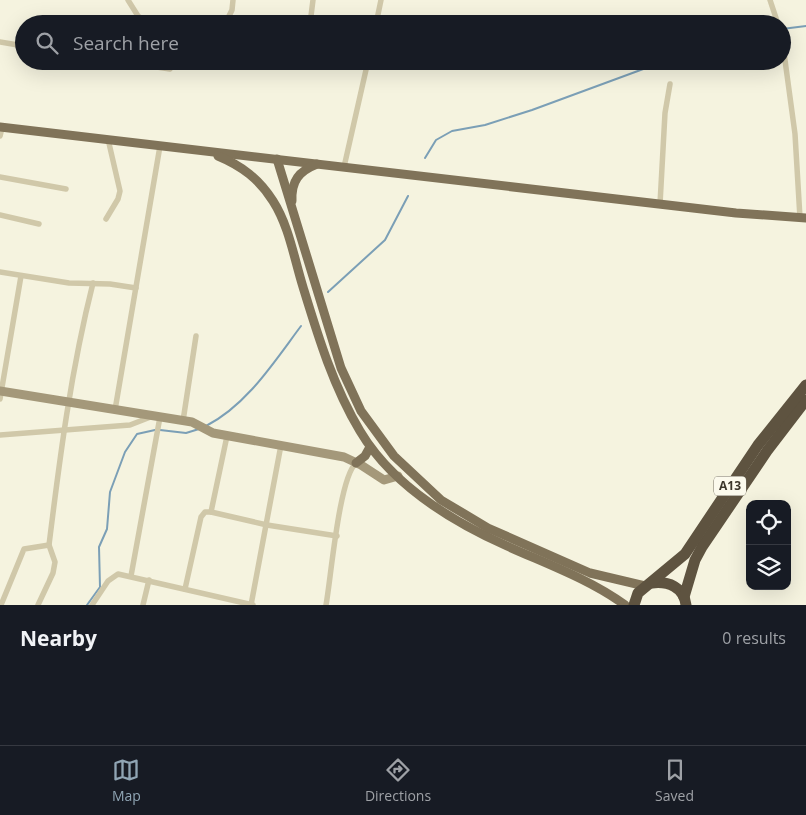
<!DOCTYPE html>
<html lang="en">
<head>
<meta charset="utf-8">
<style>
  :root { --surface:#171b24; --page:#242831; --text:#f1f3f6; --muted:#9ea1a6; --line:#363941; --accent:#90a5b4 }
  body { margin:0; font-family:"Open Sans",sans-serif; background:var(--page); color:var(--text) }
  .controls { position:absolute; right:15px; bottom:15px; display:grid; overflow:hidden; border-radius:10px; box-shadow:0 5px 20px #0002 }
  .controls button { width:45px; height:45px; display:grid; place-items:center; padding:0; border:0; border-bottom:1px solid var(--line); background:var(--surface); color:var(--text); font:25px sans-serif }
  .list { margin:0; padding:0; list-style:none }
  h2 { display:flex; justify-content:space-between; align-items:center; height:65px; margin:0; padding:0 20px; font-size:21px }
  h2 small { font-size:16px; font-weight:400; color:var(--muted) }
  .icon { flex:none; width:28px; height:28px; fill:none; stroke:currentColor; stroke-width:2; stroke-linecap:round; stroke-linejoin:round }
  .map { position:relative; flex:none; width:806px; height:605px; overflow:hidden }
  .search { position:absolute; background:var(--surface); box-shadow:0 5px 20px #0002; left:15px; right:15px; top:15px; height:55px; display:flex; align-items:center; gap:12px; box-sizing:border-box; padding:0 18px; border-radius:28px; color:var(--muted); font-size:19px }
  .sheet { height:140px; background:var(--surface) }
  nav { display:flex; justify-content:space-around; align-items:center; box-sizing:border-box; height:70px; border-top:1px solid var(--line); background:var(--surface); font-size:14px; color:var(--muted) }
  nav a { display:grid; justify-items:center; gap:2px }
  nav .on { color:var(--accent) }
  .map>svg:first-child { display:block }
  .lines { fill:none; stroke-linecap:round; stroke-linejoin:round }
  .stream { stroke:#7b9fb6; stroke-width:2 }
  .street { stroke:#d0c8a9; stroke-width:5.5 }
  .secondary { stroke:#a4987a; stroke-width:9 }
  .primary { stroke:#807359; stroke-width:9 }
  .highway { stroke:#5e5340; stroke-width:11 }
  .labels { text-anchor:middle; stroke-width:5; stroke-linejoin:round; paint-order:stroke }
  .shield { fill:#fcfaed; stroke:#767164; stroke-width:1 }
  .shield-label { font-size:12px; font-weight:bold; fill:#3c362a }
</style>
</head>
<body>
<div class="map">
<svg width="806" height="605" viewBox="0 0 806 605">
  <rect width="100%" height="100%" fill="#f5f3df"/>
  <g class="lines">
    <g class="stream">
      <path d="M782 29 806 26"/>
      <path d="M425 158 436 140 452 131 485 125 532 110 665 61"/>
      <path d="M328 292 385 240 408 196"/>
      <path d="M206 426C247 405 274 362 301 326"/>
      <path d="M160 430 186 433 199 429"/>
      <path d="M87 605 100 587 99 547 107 529 110 492 125 452 137 434 155 430"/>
    </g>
    <g class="street">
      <path d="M128 0 138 16 150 24"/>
      <path d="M770 0 778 24"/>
      <path d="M225 24 232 10 233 0"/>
      <path d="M310 24 313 0"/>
      <path d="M376 24 381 0"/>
      <path d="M782 38 795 134 800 218"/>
      <path d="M0 42 24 46"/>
      <path d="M117 61 170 69 177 61"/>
      <path d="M305 62V61"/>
      <path d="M0 136 2 128"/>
      <path d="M344 167 368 61"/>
      <path d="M0 177 66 189"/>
      <path d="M660 204 665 113 670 84"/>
      <path d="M0 215 39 224"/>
      <path d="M106 219 118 199 120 191 108 139"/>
      <path d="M0 272 69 283 110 284 136 288"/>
      <path d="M0 399 21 276"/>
      <path d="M115 410 160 146"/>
      <path d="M183 421 196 336"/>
      <path d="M0 435 130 425 153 416"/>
      <path d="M211 512 227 436"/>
      <path d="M131 576 160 417"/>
      <path d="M185 589 201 517 205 512H211L267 525 337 536"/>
      <path d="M1 605 24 549 49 545"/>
      <path d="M38 605 53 573 55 562 49 545C60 456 71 370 93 283"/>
      <path d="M92 605 108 581 118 574 253 605"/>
      <path d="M143 605 149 580"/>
      <path d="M251 605 281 445"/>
      <path d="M326 605C331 578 339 478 356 463"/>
    </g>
    <path class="secondary" d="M0 391 192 422 213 433 344 457 361 465 384 480 398 476"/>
    <g class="primary">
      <path d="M0 127 736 213 806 218"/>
      <path d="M218 156C242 166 259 179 273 201 289 226 294 258 303 287 318 336 333 386 360 431 392 485 451 521 507 546 547 564 589 579 625 605"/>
      <path d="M277 159 341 368 361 411 394 456 441 500 488 528 590 573 645 586"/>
      <path d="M292 201C291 181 299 171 317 164"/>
      <path d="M356 463 365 456 370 447"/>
    </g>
    <g class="highway">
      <path d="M652 583C668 581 684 587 686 605"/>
      <path d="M684 597 695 560 702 547 767 451 806 400"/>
      <path d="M634 605 638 593 685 554 758 445 806 385"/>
    </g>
  </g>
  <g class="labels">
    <rect class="shield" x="714" y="476.5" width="32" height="19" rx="4"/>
    <g class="shield-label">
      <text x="730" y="490">A13</text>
    </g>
  </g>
</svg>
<div class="controls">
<button><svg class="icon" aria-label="locate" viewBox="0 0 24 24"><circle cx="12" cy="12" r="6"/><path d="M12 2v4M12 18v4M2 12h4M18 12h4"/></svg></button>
<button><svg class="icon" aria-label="layers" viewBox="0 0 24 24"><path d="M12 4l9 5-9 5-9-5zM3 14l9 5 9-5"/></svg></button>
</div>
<div class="search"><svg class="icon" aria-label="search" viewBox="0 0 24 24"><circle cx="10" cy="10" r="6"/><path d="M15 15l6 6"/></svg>Search here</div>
</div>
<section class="sheet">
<h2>Nearby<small>0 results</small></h2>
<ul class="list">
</ul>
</section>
<nav>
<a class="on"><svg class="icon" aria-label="map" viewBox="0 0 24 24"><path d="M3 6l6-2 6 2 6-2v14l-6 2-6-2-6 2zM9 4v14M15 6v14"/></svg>Map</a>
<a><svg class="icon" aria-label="directions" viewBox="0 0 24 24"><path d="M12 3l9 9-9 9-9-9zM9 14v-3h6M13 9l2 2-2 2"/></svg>Directions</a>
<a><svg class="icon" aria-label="saved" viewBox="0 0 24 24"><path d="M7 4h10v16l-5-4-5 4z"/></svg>Saved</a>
</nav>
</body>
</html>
